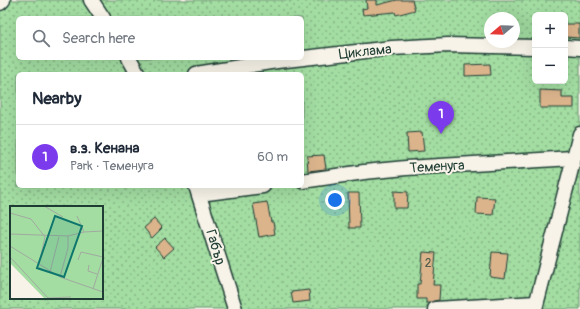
<!DOCTYPE html>
<html lang="en">
<head>
<meta charset="utf-8">
<style>
  :root { --surface:#fff; --page:#f2f2f3; --text:#1f2937; --muted:#747a83; --line:#e0e1e3; --accent:#7c3aed }
  body { margin:0; font-family:Pangolin,sans-serif; background:var(--page); color:var(--text) }
  .controls { position:absolute; right:12px; top:12px; display:grid; overflow:hidden; border-radius:6px; box-shadow:0 4px 16px #0002 }
  .controls button { width:36px; height:36px; display:grid; place-items:center; padding:0; border:0; border-bottom:1px solid var(--line); background:var(--surface); color:var(--text); font:20px sans-serif }
  .compass { position:absolute; left:484px; top:12px; width:36px; height:36px; border-radius:50%; background:var(--surface); box-shadow:0 4px 16px #0002; rotate:251deg }
  .you { position:absolute; left:335px; top:200px; width:14px; height:14px; margin:-10px; border:3px solid #fff; border-radius:50%; background:#1a73e8; box-shadow:0 0 0 6px #1a73e833 }
  .badge { display:grid; place-items:center; width:26px; height:26px; border-radius:50%; background:var(--accent); color:#fff; font-size:13px; font-weight:700 }
  .pin { position:absolute; translate:-50% -33px; filter:drop-shadow(0 1px 2px #0008) }
  .pin::after { content:''; position:absolute; top:21px; width:14px; height:12px; background:inherit; clip-path:polygon(0 0,100% 0,50% 100%) }
  .list { margin:0; padding:0; list-style:none }
  h2 { display:flex; justify-content:space-between; align-items:center; height:52px; margin:0; padding:0 16px; font-size:17px }
  h2 small { font-size:13px; font-weight:400; color:var(--muted) }
  .list li { display:grid; grid-template-columns:26px 1fr auto; gap:12px; align-items:center; box-sizing:border-box; height:64px; padding:0 16px; border-top:1px solid var(--line) }
  .list b { display:block; font-size:15px; white-space:nowrap }
  .list p { margin:0; font-size:13px; white-space:nowrap; color:var(--muted) }
  .list em { font-size:13px; font-style:normal; color:var(--muted) }
  .icon { flex:none; width:22px; height:22px; fill:none; stroke:currentColor; stroke-width:2; stroke-linecap:round; stroke-linejoin:round }
  .map { position:relative; flex:none; width:580px; height:309px; overflow:hidden }
  .search { position:absolute; background:var(--surface); box-shadow:0 4px 16px #0002; left:16px; top:16px; width:288px; height:44px; display:flex; align-items:center; gap:10px; box-sizing:border-box; padding:0 14px; border-radius:6px; color:var(--muted); font-size:15px }
  .panel { position:absolute; background:var(--surface); box-shadow:0 4px 16px #0002; left:16px; top:72px; width:288px; height:116px; border-radius:6px }
  .map>svg:first-child { display:block }
  .garden { fill:url(#garden-dots); stroke:#618d6b; fill-rule:evenodd }
  .building { fill:#dbb48c; stroke:#1f3d34 }
  .lines { fill:none; stroke-linecap:round; stroke-linejoin:round }
  .minor-casing { stroke:#1f3d34; stroke-width:17 }
  .minor { stroke:#f7f3e8; stroke-width:14 }
  .labels { text-anchor:middle; stroke-width:4; stroke-linejoin:round; paint-order:stroke }
  .number-label { font-size:12px; fill:#4e5b4a }
  .street-label { font-size:14px; fill:#1f3d34; stroke:#f7f3e8 }
  .inset-road { fill:none; stroke:#a1aaa0; stroke-width:1 }
  .view { fill:#0f766e; fill-opacity:0.15; stroke:#0f766e; stroke-width:2 }
  .inset-edge { fill:none; stroke:#1f3d34; stroke-width:2 }
</style>
</head>
<body>
<div class="map">
<svg width="580" height="309" viewBox="0 0 580 309">
  <defs>
    <pattern id="garden-dots" width="8" height="8" patternUnits="userSpaceOnUse"><rect width="8" height="8" fill="#a3dda2"/><path d="M2 2h.1M6 6h.1" fill="none" stroke="#84b485" stroke-width="1.8" stroke-linecap="round"/></pattern>
  </defs>
  <rect width="100%" height="100%" fill="#f7f3e8"/>
  <filter id="ink" filterUnits="userSpaceOnUse"><feTurbulence type="fractalNoise" baseFrequency=".025" numOctaves="2"/><feDisplacementMap in="SourceGraphic" scale="8" xChannelSelector="R" yChannelSelector="G"/><feConvolveMatrix kernelMatrix="1 2 1 2 8 2 1 2 1" color-interpolation-filters="sRGB"/></filter>
  <g filter="url(#ink)">
    <path class="garden" d="M0 0H580V309H0ZM535 15H565V81H535ZM18 18H302V58H18ZM490 18H514V42H490ZM18 74H302V186H18ZM11 207H102V298H11Z"/>
    <g class="building">
      <path d="M366 0H377V5L397 0H412L415 10 396 15 395 12 363 15 362 9 367 8Z"/>
      <path d="M565 24H579V38L565 37Z"/>
      <path d="M490 64 491 75 465 76V65Z"/>
      <path d="M540 90 562 91V98H574V108H540Z"/>
      <path d="M422 132 424 151 408 152 407 133Z"/>
      <path d="M324 155 326 169 308 171 307 156Z"/>
      <path d="M394 191 408 192 407 208H394Z"/>
      <path d="M348 193H359L360 228H349Z"/>
      <path d="M477 197 495 198 493 215 476 214Z"/>
      <path d="M267 202 271 222H273L275 234 259 237 253 204Z"/>
      <path d="M154 219 162 228 152 238 144 228Z"/>
      <path d="M165 238 174 248 164 257 155 247Z"/>
      <path d="M423 252 436 253 433 285H440L439 300 434 301 429 303H426V299H417V284H420Z"/>
      <path d="M492 252 508 253 505 279 490 277Z"/>
      <path d="M309 290 310 301 293 303 291 292Z"/>
    </g>
    <g class="lines">
      <g class="minor-casing">
        <g id="minor">
          <path d="M91 0 103 18"/>
          <path d="M0 3 3 0"/>
          <path d="M565 47 580 48"/>
          <path d="M129 58 138 74"/>
          <path d="M196 74 277 61 392 48 448 45 535 47"/>
          <path d="M302 181 364 172 406 168 573 158"/>
          <path d="M196 186 235 309"/>
          <path d="M199 194 263 186"/>
          <path d="M435 309 536 303"/>
          <path d="M535 309 580 134"/>
        </g>
      </g>
      <use href="#minor" class="minor"/>
    </g>
  </g>
  <g class="labels">
    <g class="number-label">
      <text x="428" y="267">2</text>
    </g>
    <g class="street-label">
      <text transform="translate(365 51) rotate(-6)" y="5">Циклама</text>
      <text transform="translate(437 166) rotate(-3)" y="5">Теменуга</text>
      <text transform="translate(216 247) rotate(73)" y="5">Габър</text>
    </g>
  </g>
  <g transform="translate(10 206)">
    <rect width="93" height="93" fill="#f7f3e8"/>
    <path d="M0 0H93V93H35L0 57Z" fill="#a3dda2"/>
    <path class="inset-road" d="M34 0 53 11M0 7 21 13 35 31 29 58M74 26 93 25M0 28 58 30M0 40 50 71 93 86M0 51 39 93M68 54 71 46 93 51M79 59 78 65 87 68M40 66 49 31M50 71 58 42V30L74 26 67 10M83 83 93 52M38 92 61 91"/>
    <path class="view" d="M45 10 72 20 54 71 27 62Z"/>
    <rect width="93" height="93" class="inset-edge"/>
  </g>
</svg>
<div class="controls">
<button>+</button>
<button>−</button>
</div>
<svg class="compass" viewBox="-18 -18 36 36"><path d="M0-13l5 13h-10z" fill="#e53935"/><path d="M0 13l5-13h-10z" fill="#747a83"/></svg>
<div class="you"></div>
<div class="pin badge" style="left:441px;top:134px">1</div>
<div class="search"><svg class="icon" aria-label="search" viewBox="0 0 24 24"><circle cx="10" cy="10" r="6"/><path d="M15 15l6 6"/></svg>Search here</div>
<section class="panel">
<h2>Nearby<small></small></h2>
<ul class="list">
<li><span class="badge">1</span><div><b>в.з. Кенана</b><p>Park · Теменуга</p></div><em>60 m</em></li>
</ul>
</section>
</div>
</body>
</html>
